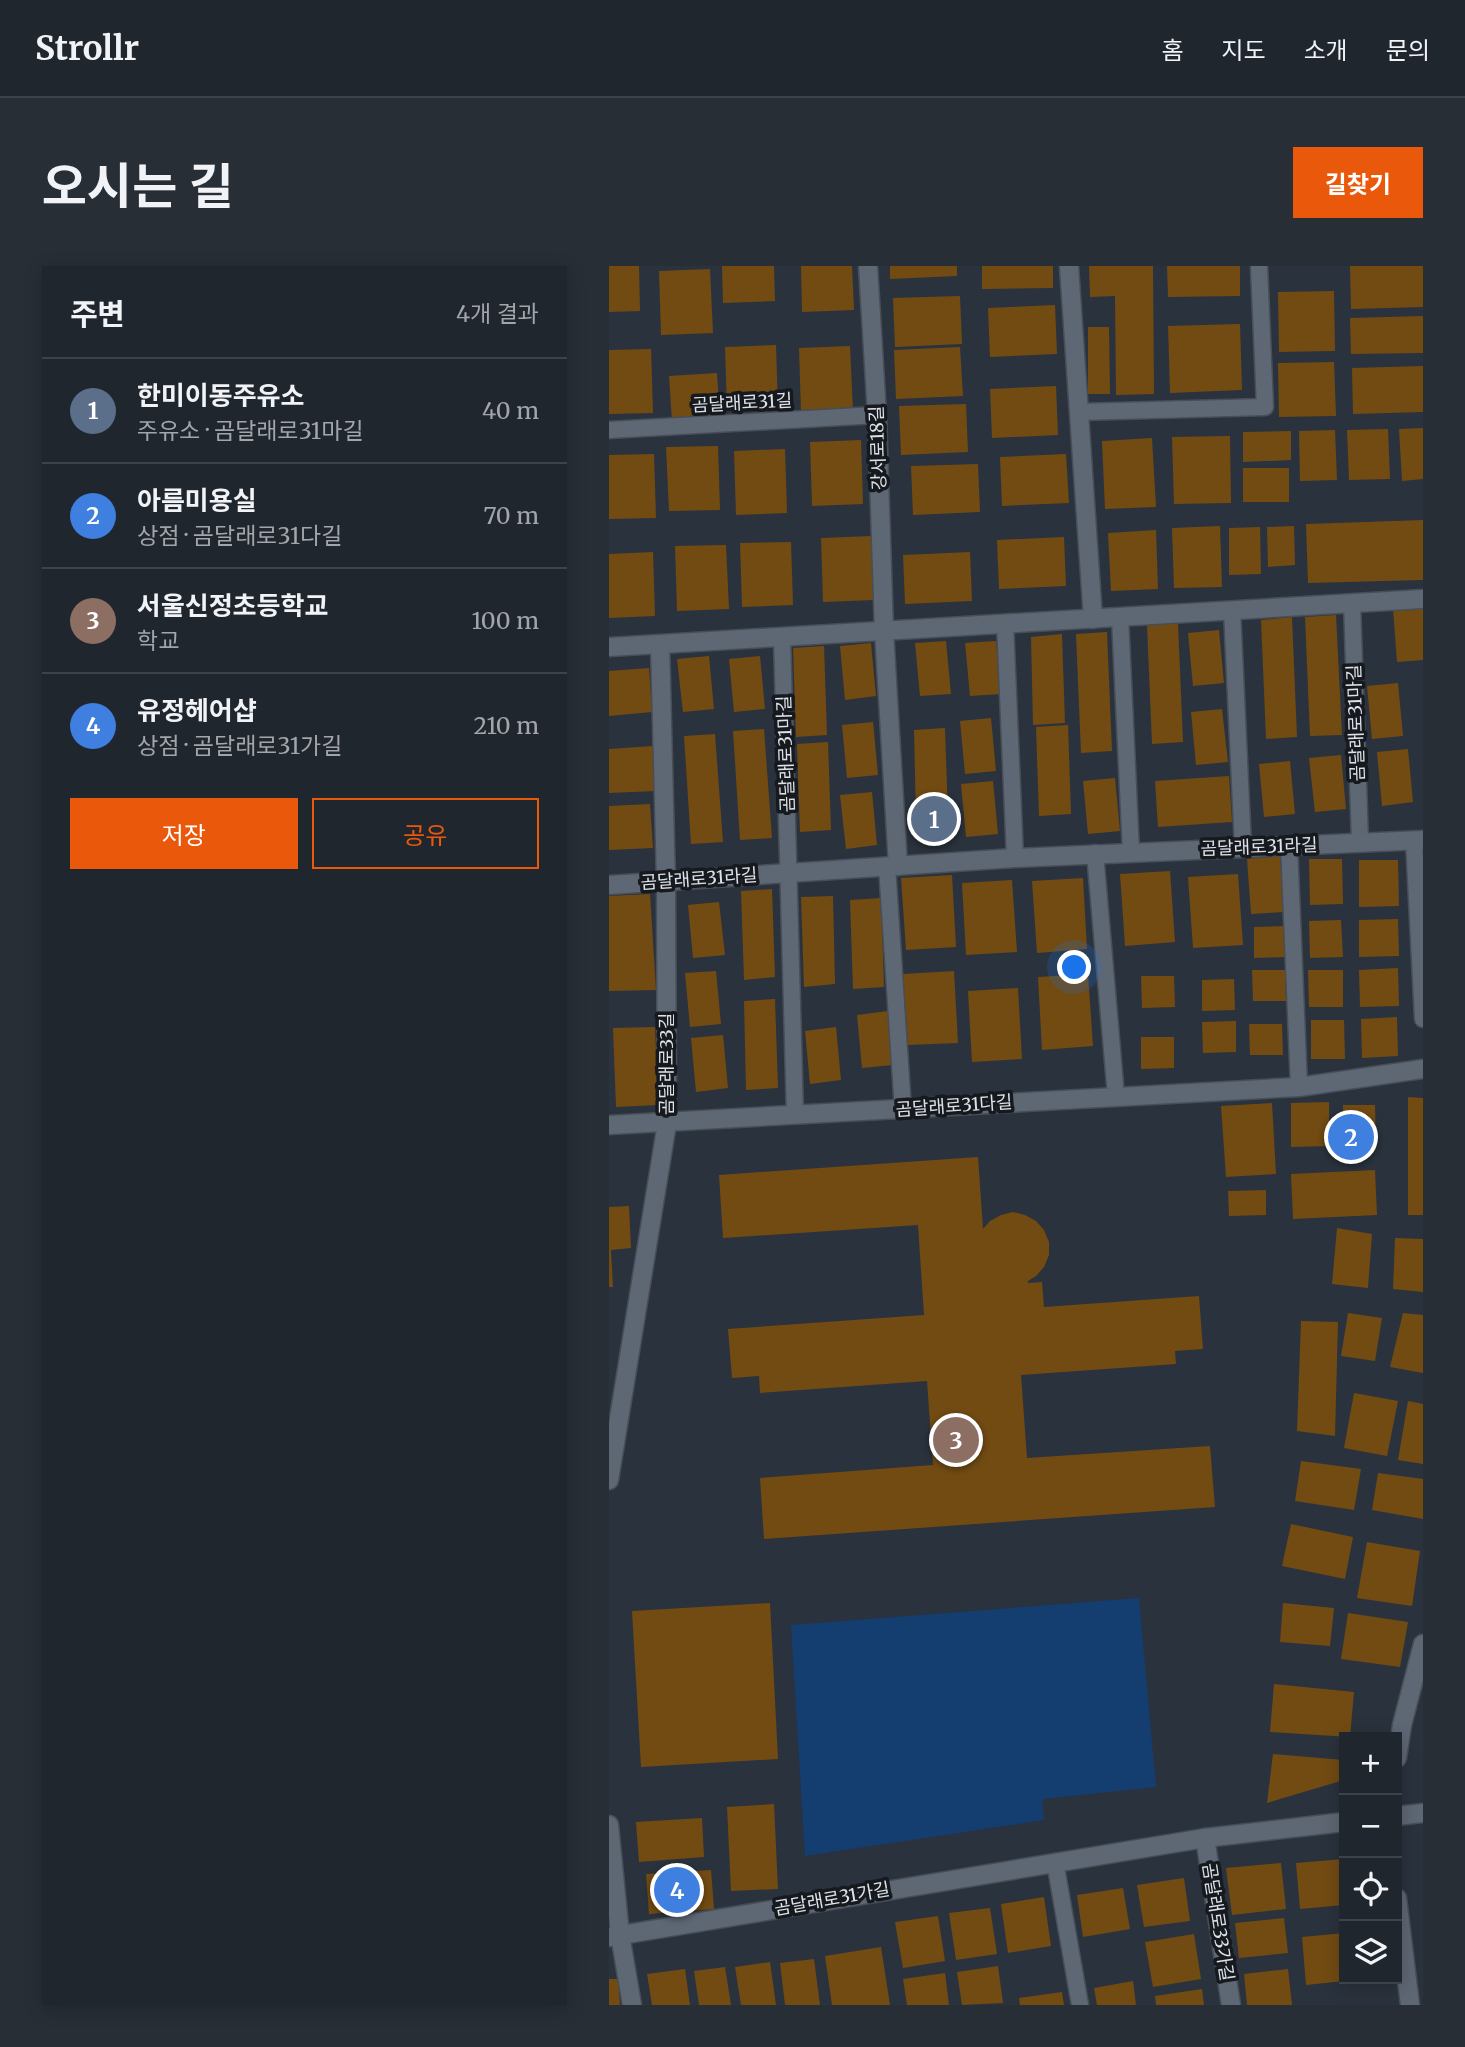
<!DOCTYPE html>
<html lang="ko">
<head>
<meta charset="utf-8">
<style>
  :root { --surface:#20262e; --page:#282e36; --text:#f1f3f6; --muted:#a2a5aa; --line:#3d434a; --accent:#ea580c }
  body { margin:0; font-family:Merriweather,"Noto Sans KR",serif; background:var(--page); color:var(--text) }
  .controls { position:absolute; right:21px; bottom:21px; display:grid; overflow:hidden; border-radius:0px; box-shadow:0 4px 18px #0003 }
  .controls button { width:63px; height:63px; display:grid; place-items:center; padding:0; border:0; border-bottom:2px solid var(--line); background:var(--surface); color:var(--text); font:35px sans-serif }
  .you { position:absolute; left:466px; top:702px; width:24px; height:24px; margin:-18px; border:5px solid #fff; border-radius:50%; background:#1a73e8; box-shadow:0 0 0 10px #1a73e833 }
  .badge { display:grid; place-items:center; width:46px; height:46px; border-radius:50%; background:var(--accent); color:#fff; font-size:23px; font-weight:700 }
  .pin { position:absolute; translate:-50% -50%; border:4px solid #fff; box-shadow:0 2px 7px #0006 }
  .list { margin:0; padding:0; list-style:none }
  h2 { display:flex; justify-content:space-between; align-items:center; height:91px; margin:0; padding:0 28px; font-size:30px }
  h2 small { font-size:23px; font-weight:400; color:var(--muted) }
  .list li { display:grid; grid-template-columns:46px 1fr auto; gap:21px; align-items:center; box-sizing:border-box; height:105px; padding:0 28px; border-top:2px solid var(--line) }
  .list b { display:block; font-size:26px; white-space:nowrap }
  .list p { margin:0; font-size:23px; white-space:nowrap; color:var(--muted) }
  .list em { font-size:23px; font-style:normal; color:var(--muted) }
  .actions { display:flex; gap:14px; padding:21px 28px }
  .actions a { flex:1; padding:16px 0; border:2px solid var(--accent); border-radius:0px; text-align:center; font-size:24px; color:var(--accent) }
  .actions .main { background:var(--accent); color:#fff }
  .icon { flex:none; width:38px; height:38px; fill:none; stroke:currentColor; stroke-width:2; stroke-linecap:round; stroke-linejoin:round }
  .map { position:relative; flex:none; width:814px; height:1739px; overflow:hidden; border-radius:0px }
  header { display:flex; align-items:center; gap:42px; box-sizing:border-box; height:98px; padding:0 35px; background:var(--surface); border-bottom:2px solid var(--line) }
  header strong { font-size:33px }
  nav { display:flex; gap:38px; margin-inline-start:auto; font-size:24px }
  .intro { display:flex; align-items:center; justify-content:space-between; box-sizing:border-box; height:168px; padding:0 42px }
  h1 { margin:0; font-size:49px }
  .button { padding:18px 32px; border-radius:0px; background:var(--accent); color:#fff; font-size:24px; font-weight:700 }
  main { display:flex; gap:42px; padding:0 42px }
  aside { flex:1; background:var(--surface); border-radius:0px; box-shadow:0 4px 18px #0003 }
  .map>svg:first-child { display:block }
  .green { fill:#143d70 }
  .building { fill:#724b13 }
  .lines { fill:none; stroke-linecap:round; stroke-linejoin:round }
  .service-casing { stroke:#474e57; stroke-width:19 }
  .minor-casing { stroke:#474e57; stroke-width:21 }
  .service { stroke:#5e6774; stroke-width:16 }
  .minor { stroke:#5e6774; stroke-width:18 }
  .labels { text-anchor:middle; stroke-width:7; stroke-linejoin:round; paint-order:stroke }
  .street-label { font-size:18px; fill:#dde2e9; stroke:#16191e }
</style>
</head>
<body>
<header>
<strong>Strollr</strong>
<nav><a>홈</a><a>지도</a><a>소개</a><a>문의</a></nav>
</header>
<div class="intro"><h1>오시는 길</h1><a class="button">길찾기</a></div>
<main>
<aside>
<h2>주변<small>4개 결과</small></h2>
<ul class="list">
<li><span class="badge" style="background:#5c6f8a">1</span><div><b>한미이동주유소</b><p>주유소 · 곰달래로31마길</p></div><em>40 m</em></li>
<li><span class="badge" style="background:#3f7fe0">2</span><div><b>아름미용실</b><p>상점 · 곰달래로31다길</p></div><em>70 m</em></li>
<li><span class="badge" style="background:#8d6e63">3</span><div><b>서울신정초등학교</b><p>학교</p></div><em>100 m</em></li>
<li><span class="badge" style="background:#3f7fe0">4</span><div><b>유정헤어샵</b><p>상점 · 곰달래로31가길</p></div><em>210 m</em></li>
</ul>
<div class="actions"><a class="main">저장</a><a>공유</a></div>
</aside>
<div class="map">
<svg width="814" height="1739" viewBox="0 0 814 1739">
  <rect width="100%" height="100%" fill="#2a323d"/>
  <path class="green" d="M530 1332 547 1521 433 1533 435 1554 196 1590 182 1359Z"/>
  <g class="building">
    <path d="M0 0H30L31 45 0 46Z"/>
    <path d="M113 0H165L166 35 114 37Z"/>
    <path d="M192 0H243L245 44 193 46Z"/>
    <path d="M281 0H348V10L281 13Z"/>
    <path d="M373 0H444V22L373 23Z"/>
    <path d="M480 0H544L545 128 507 129 506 30 481 31Z"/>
    <path d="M558 0H631V30L559 31Z"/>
    <path d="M741 0H814V41L742 43Z"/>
    <path d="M101 3 104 67 52 69 50 5Z"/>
    <path d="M725 25 726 85 670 86 669 26Z"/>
    <path d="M351 30 353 78 286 81 284 32Z"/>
    <path d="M446 39 448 88 381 91 379 42Z"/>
    <path d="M814 50V87L742 88 741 52Z"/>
    <path d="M631 58 633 124 561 127 559 60Z"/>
    <path d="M479 61H500L501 128H479Z"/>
    <path d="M167 79 169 143 118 145 116 81Z"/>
    <path d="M241 80 244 145 192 146 190 82Z"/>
    <path d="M351 81 354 130 287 133 285 84Z"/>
    <path d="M42 83 44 147 0 148V84Z"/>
    <path d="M725 96 727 150 670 151 669 97Z"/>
    <path d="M814 100V146L744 148 743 102Z"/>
    <path d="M108 107 111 153 63 156 60 110Z"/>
    <path d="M447 120 449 169 383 172 381 123Z"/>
    <path d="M357 138 359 186 292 189 290 140Z"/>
    <path d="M814 162V213L793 215 790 163Z"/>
    <path d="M779 163 781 213 740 214 738 164Z"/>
    <path d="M726 164 728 214 691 215 690 165Z"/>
    <path d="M682 165V194L634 196V166Z"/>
    <path d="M621 170 622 237 565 238 563 171Z"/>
    <path d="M543 172 547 241 496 243 493 175Z"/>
    <path d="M252 174 254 238 203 240 201 176Z"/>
    <path d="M109 180 111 244 60 245 57 181Z"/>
    <path d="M176 183 178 247 127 249 125 185Z"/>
    <path d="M45 188 47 252 0 253V189Z"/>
    <path d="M457 188 460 237 393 240 391 191Z"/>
    <path d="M369 198 371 246 304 249 302 200Z"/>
    <rect x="634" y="202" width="46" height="34"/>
    <path d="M814 254V314L699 317 697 258Z"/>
    <path d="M611 260 613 321 565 322 563 262Z"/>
    <path d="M685 260 686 299 659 301 658 261Z"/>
    <path d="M651 261 652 308 620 309V262Z"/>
    <path d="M547 264 549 323 502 325 499 267Z"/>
    <path d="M263 270 265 334 214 336 212 272Z"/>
    <path d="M455 271 457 320 390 323 388 274Z"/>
    <path d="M182 276 184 339 133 341 131 277Z"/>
    <path d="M117 279 120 343 68 345 66 280Z"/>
    <path d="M44 286 46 350 0 352V288Z"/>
    <path d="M361 286 363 335 296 338 294 289Z"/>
    <path d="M814 341V394L788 396 784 343Z"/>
    <path d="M727 349 733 469 701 470 696 351Z"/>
    <path d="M683 351 688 471 657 473 652 354Z"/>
    <path d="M569 357 574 476 543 478 538 359Z"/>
    <path d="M610 364 615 417 584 420 579 367Z"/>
    <path d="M498 366 503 485 472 487 467 368Z"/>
    <path d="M453 368 456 457 424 459 422 371Z"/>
    <path d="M337 375 342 428 311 430 306 377Z"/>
    <path d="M387 375 392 428 361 430 356 377Z"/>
    <path d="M262 377 267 430 236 434 231 380Z"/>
    <path d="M215 380 218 469 187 471 184 382Z"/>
    <path d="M100 390 105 443 74 446 68 393Z"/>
    <path d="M151 390 156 443 125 446 120 393Z"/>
    <path d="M40 402 43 446 0 450V405Z"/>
    <path d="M789 417 794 470 763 473 758 420Z"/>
    <path d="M613 443 619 496 587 499 582 446Z"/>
    <path d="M382 452 387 505 356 508 351 455Z"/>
    <path d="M264 456 269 509 238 512 233 459Z"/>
    <path d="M459 459 462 548 430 550 427 461Z"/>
    <path d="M336 462 339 550 307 552 305 464Z"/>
    <path d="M155 463 163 572 131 574 124 465Z"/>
    <path d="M106 468 114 576 82 578 75 470Z"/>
    <path d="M219 476 222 564 191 566 188 478Z"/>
    <path d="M44 480 47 525 0 527V483Z"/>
    <path d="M799 483 804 536 773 540 768 486Z"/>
    <path d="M732 489 737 543 706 546 700 492Z"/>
    <path d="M681 495 686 548 655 551 650 498Z"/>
    <path d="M620 510 623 556 549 561 546 515Z"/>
    <path d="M506 512 511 565 479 568 474 515Z"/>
    <path d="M384 515 389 568 357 571 352 518Z"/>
    <path d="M263 526 268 579 237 583 231 529Z"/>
    <path d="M41 538 44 582 0 584V540Z"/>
    <path d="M671 590 675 646 642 648 638 593Z"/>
    <path d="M700 593H733L734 638 701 639Z"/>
    <path d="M750 594H789L790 640 750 641Z"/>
    <path d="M561 605 566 676 516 680 511 608Z"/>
    <path d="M629 608 634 679 584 682 579 611Z"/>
    <path d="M343 609 347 681 297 684 292 612Z"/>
    <path d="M474 612 478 683 428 687 423 615Z"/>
    <path d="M403 614 408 686 357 689 353 617Z"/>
    <path d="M163 623 166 711 135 714 132 625Z"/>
    <path d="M41 628 47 724 0 725V630Z"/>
    <path d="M224 630 226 718 195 721 192 631Z"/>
    <path d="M272 632 275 721 244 723 241 634Z"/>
    <path d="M110 636 116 689 84 692 79 639Z"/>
    <path d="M789 653 790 690 750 691V654Z"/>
    <path d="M732 654 734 691 701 692 700 655Z"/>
    <path d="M678 660V691L645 692V661Z"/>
    <path d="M789 702 790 740 751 741 750 704Z"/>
    <path d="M643 704H676L677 735H644Z"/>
    <path d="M699 704H734V741H700Z"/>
    <path d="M107 705 112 758 81 761 76 707Z"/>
    <path d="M345 705 349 777 299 779 294 708Z"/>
    <path d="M479 708 484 780 433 784 429 711Z"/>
    <path d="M532 710H565L566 741 533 742Z"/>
    <path d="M625 713 626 744 593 745V714Z"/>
    <path d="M409 722 413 793 363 796 359 725Z"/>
    <path d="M166 733 169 822 137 824 135 735Z"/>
    <path d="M279 745 284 799 253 802 248 749Z"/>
    <path d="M788 751 789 790 753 792 752 753Z"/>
    <path d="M702 754H735L736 793H702Z"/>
    <path d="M627 755V786L594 787 593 756Z"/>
    <path d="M640 758H673L674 789H641Z"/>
    <path d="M46 761 49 839 7 841 4 762Z"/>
    <path d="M227 761 232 814 201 818 196 765Z"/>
    <path d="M114 769 119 822 87 826 82 772Z"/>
    <path d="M532 771H565V802L532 803Z"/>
    <path d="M799 831 814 832V949H799Z"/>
    <path d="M720 836V880L682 881V837Z"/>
    <path d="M663 837 667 908 617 911 612 840Z"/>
    <path d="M734 839H766L767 884H734Z"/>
    <path d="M369 891 374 963 381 955 392 949 404 946 416 949 427 955 435 964 440 976V989L435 1001 427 1010 419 1015V1017L433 1016 435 1041 590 1030 594 1083 566 1085 567 1098 412 1109 418 1192 601 1180 606 1241 155 1273 151 1212 324 1199 318 1115 151 1127 150 1110 123 1112 119 1063 315 1049 309 959 114 972 110 909Z"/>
    <path d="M766 904 768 949 684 953 682 908Z"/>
    <path d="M657 924V949L620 950 619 925Z"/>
    <path d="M20 940 22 982 2 984 4 1021H0V941Z"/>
    <path d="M728 962 763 968 759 1022 723 1018Z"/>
    <path d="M786 972 814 973V1026L784 1023Z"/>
    <path d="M739 1047 773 1052 766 1095 732 1090Z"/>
    <path d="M794 1047 814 1049V1107L781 1101Z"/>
    <path d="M692 1055 729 1056 726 1170 688 1165Z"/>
    <path d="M745 1127 789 1135 778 1190 735 1182Z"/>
    <path d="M799 1135 814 1138V1198L789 1194Z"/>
    <path d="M692 1195 752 1203 745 1244 686 1235Z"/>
    <path d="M769 1207 814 1213V1253L763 1244Z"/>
    <path d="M682 1258 744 1271 736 1313 673 1300Z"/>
    <path d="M758 1276 811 1285 803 1340 748 1332Z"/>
    <path d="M161 1337 169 1493 32 1501 23 1345Z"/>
    <path d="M674 1337 725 1342 721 1380 671 1376Z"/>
    <path d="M739 1347 799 1356 791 1401 732 1393Z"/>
    <path d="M665 1418 745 1426 741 1471 661 1466Z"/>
    <path d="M664 1488 735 1494V1514L658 1537Z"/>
    <path d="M165 1538 169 1623 122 1625 118 1541Z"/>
    <path d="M93 1552 95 1591 30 1596 27 1556Z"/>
    <path d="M735 1593V1639L691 1643 687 1597Z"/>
    <path d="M672 1597 677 1643 623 1649 617 1602Z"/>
    <path d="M102 1604 105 1643 40 1648 37 1608Z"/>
    <path d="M575 1612 581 1655 535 1661 528 1619Z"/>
    <path d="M514 1622 521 1663 474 1671 468 1629Z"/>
    <path d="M435 1631 442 1680 399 1687 392 1638Z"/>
    <path d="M381 1642 388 1688 347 1694 340 1647Z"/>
    <path d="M329 1650 336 1695 294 1702 286 1656Z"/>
    <path d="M675 1652 679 1687 630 1692 626 1657Z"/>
    <path d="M735 1667V1715L697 1719 693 1671Z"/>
    <path d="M585 1668 592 1713 544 1721 536 1676Z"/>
    <path d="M272 1681 281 1739H223L216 1690Z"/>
    <path d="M205 1693 211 1739H176L171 1697Z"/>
    <path d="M161 1696 167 1739H132L126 1701Z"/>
    <path d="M389 1700 394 1737 353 1739 348 1706Z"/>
    <path d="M116 1701 122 1739H90L85 1705Z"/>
    <path d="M76 1703 81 1739H43L38 1708Z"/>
    <path d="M679 1703 683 1739H638L635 1708Z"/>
    <path d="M336 1707 340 1739H298L294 1713Z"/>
    <path d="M0 1713H9L11 1739H0Z"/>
    <path d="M524 1715 527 1739H488L485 1722Z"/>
    <path d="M593 1723 595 1739H547L546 1730Z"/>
    <path d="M453 1726 455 1739H411L410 1732Z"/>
  </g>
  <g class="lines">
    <g class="service-casing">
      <g id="service">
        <path d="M470 146 656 141 650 0"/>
        <path d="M0 164 268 149"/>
        <path d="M743 337 751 576"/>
        <path d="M623 344 634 581"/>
        <path d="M511 351 522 586"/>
        <path d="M396 357 406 592"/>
        <path d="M173 371 186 849"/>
        <path d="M805 574 814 753"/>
        <path d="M680 579 690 821"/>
        <path d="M486 587 507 830"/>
        <path d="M278 600 294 844"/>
        <path d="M446 1596 471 1739"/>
      </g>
    </g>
    <g class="minor-casing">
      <g id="minor">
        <path d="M259 0 268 149 275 365 289 600"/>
        <path d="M460 0 484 353"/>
        <path d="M0 381 814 333"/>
        <path d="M0 619 406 592 814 574"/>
        <path d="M0 859 690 821 814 803"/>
        <path d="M0 1214 58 857 57 616 51 378"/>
        <path d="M788 1492 793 1459 814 1378"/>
        <path d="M788 1550 814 1547"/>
        <path d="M0 1559 11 1669 23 1739"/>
        <path d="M596 1572 622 1739"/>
        <path d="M788 1632 801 1739"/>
        <path d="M0 1671 596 1572 735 1556"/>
      </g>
    </g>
    <use href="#service" class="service"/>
    <use href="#minor" class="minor"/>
  </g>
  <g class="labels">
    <g class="street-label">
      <text transform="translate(133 137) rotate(-3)" y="6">곰달래로31길</text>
      <text transform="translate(269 182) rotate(-92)" y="6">강서로18길</text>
      <text transform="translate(747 457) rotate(-92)" y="6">곰달래로31마길</text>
      <text transform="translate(177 488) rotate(-92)" y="6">곰달래로31마길</text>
      <text transform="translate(650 581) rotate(-2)" y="6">곰달래로31라길</text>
      <text transform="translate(90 613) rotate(-4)" y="6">곰달래로31라길</text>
      <text transform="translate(58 798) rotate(-90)" y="6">곰달래로33길</text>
      <text transform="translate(345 840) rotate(-4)" y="6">곰달래로31다길</text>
      <text transform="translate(223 1633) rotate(-10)" y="6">곰달래로31가길</text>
      <text transform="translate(609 1656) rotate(81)" y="6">곰달래로33가길</text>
    </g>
  </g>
</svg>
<div class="controls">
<button>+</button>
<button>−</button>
<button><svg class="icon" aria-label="locate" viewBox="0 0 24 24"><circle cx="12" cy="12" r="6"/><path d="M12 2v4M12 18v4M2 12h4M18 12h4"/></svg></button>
<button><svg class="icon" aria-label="layers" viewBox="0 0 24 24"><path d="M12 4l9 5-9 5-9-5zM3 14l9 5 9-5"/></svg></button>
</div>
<div class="you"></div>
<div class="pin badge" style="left:325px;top:553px;background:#5c6f8a">1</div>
<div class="pin badge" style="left:742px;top:871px;background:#3f7fe0">2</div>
<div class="pin badge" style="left:347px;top:1174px;background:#8d6e63">3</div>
<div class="pin badge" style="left:68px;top:1624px;background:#3f7fe0">4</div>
</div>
</main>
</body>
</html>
